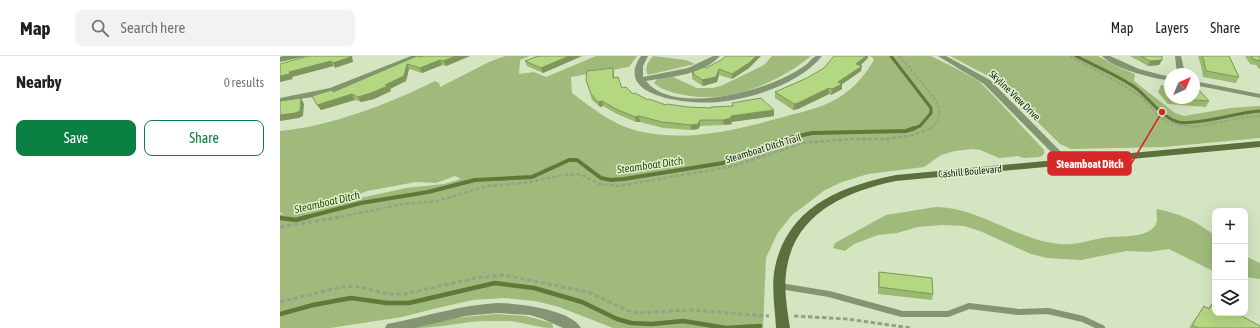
<!DOCTYPE html>
<html lang="en">
<head>
<meta charset="utf-8">
<style>
  :root { --surface:#fff; --page:#f2f2f2; --text:#202124; --muted:#757577; --line:#e0e0e0; --accent:#0b8043 }
  body { margin:0; font-family:"Asap Condensed",sans-serif; background:var(--page); color:var(--text) }
  .controls { position:absolute; right:12px; bottom:12px; display:grid; overflow:hidden; border-radius:8px; box-shadow:0 4px 16px #0002 }
  .controls button { width:36px; height:36px; display:grid; place-items:center; padding:0; border:0; border-bottom:1px solid var(--line); background:var(--surface); color:var(--text); font:20px sans-serif }
  .compass { position:absolute; left:884px; top:12px; width:36px; height:36px; border-radius:50%; background:var(--surface); box-shadow:0 4px 16px #0002; rotate:44deg }
  .list { margin:0; padding:0; list-style:none }
  h2 { display:flex; justify-content:space-between; align-items:center; height:52px; margin:0; padding:0 16px; font-size:17px }
  h2 small { font-size:13px; font-weight:400; color:var(--muted) }
  .actions { display:flex; gap:8px; padding:12px 16px }
  .actions a { flex:1; padding:9px 0; border:1px solid var(--accent); border-radius:8px; text-align:center; font-size:14px; color:var(--accent) }
  .actions .main { background:var(--accent); color:#fff }
  .icon { flex:none; width:22px; height:22px; fill:none; stroke:currentColor; stroke-width:2; stroke-linecap:round; stroke-linejoin:round }
  .map { position:relative; flex:none; width:980px; height:272px; overflow:hidden }
  header { display:flex; align-items:center; gap:24px; box-sizing:border-box; height:56px; padding:0 20px; background:var(--surface); border-bottom:1px solid var(--line) }
  header strong { font-size:19px }
  nav { display:flex; gap:22px; margin-inline-start:auto; font-size:14px }
  .search { width:280px; height:36px; background:var(--page); display:flex; align-items:center; gap:10px; box-sizing:border-box; padding:0 14px; border-radius:8px; color:var(--muted); font-size:15px }
  main { display:flex }
  aside { flex:1; background:var(--surface) }
  .map>svg:first-child { display:block }
  .green { fill:#a0ba7c; fill-rule:evenodd }
  .lines { fill:none; stroke-linecap:round; stroke-linejoin:round }
  .stream-far2 { stroke:#60793a; stroke-width:3 }
  .stream-far1 { stroke:#60793a; stroke-width:4 }
  .stream { stroke:#60793a; stroke-width:4.5 }
  .path-far2 { stroke:#96a287; stroke-width:2; stroke-dasharray:3 1.5; stroke-linecap:butt }
  .path-far1 { stroke:#96a287; stroke-width:2.5; stroke-dasharray:4 2; stroke-linecap:butt }
  .path { stroke:#96a287; stroke-width:3; stroke-dasharray:4.5 2.5; stroke-linecap:butt }
  .lane { stroke:#859472; stroke-width:6 }
  .street { fill:#859472; fill-rule:evenodd }
  .secondary { fill:#5b703c; fill-rule:evenodd }
  .wall { fill:#9bb970 }
  .shaded-wall { fill:#7e965b }
  .building { fill:#b4d782; stroke:#7e965b }
  .labels { text-anchor:middle; stroke-width:3; stroke-linejoin:round; paint-order:stroke }
  .street-label { font-size:10px; fill:#21271a; stroke:#e2f2cf }
  .water-label { font-size:11px; font-style:italic; fill:#364b0e; stroke:#e2f2cf }
  .leader { fill:none; stroke:#d62828; stroke-width:1.5 }
  .callout-dot { fill:#d62828; stroke:#e2f2cf; stroke-width:1.5 }
  .callout { fill:#d62828; stroke:#d62828; stroke-width:1.5 }
  .callout-label { font-size:11px; text-anchor:middle; font-weight:bold; fill:#fff }
</style>
</head>
<body>
<header>
<strong>Map</strong>
<div class="search"><svg class="icon" aria-label="search" viewBox="0 0 24 24"><circle cx="10" cy="10" r="6"/><path d="M15 15l6 6"/></svg>Search here</div>
<nav><a>Map</a><a>Layers</a><a>Share</a></nav>
</header>
<main>
<aside>
<h2>Nearby<small>0 results</small></h2>
<ul class="list">
</ul>
<div class="actions"><a class="main">Save</a><a>Share</a></div>
</aside>
<div class="map">
<svg width="980" height="272" viewBox="0 0 980 272">
  <rect width="100%" height="100%" fill="#d5e5c2"/>
  <g class="green">
    <path d="M225 0H250L240 4 239 18 254 16 266 21 316 0H357L349 11 291 21 292 37C312 52 333 69 358 75 408 87 459 73 507 60 526 55 548 50 564 38 576 30 587 16 594 4L592 1 588 0H651L681 15 700 26 710 36 764 94V98L760 101 744 102 738 100 719 102 700 94 693 93 675 95 661 99 644 111 588 118 562 126 545 134 511 160 497 178 486 202 483 272H333L279 251 255 245 225 242 193 244 157 252 122 261 50 272H0V158H3L0 156V75C49 71 111 47 155 25L159 27 160 31 209 6ZM175 120 181 123 164 128 126 132 62 146 87 135 136 126 156 127Z"/>
    <path d="M373 0 406 4 415 8 368 19C364 11 368 6 373 0Z"/>
    <path d="M492 0H531C496 29 444 49 399 38 390 36 380 33 374 27L377 23 393 21 417 32H433L443 29 484 9Z"/>
    <path d="M670 0H818L840 12 855 18 854 25 895 57 904 60 950 52 980 50V82L884 91 791 93 780 88 714 23Z"/>
    <path d="M656 151C698 151 736 184 780 188 797 190 814 182 831 181 844 180 873 182 877 165 877 161 876 156 877 153 898 157 919 166 935 180V216L889 193 868 196 846 195 801 204 767 202 751 198 700 175 684 170 662 169 638 171 617 177 598 179 574 188 565 195 553 192 555 187 606 159Z"/>
    <path d="M965 200 980 207V223L965 221Z"/>
    <path d="M217 258 246 260 272 267 273 272C259 272 245 267 231 265 222 265 212 265 203 265 181 266 159 272 136 272L173 262Z"/>
  </g>
  <g class="lines">
    <g class="stream-far2">
      <path d="M611 0 651 52V57L640 70 632 73"/>
      <path d="M796 0C815 10 835 18 853 30 868 40 880 61 898 66 915 70 959 56 980 55"/>
    </g>
    <path class="stream-far1" d="M23 162 81 147 148 136 195 124 252 121 289 104H297L321 122 331 124 344 123 443 107 505 83 532 77 626 75 635 72"/>
    <g class="stream">
      <path d="M0 162 16 164 27 161"/>
      <path d="M0 258 33 249 71 242 107 247H129L215 227 254 232 302 246 337 263 351 267 372 268 403 265 446 272 480 270"/>
    </g>
    <g class="path-far2">
      <path d="M619 0C628 11 657 41 659 53 660 61 656 68 650 73"/>
      <path d="M790 0 846 31 862 42 881 62 895 68 916 71 965 61 980 60"/>
    </g>
    <path class="path-far1" d="M55 162 123 148 157 145 207 130 244 127 283 119 300 118 319 128 339 130 454 110 523 87 570 83H606L633 79 652 72"/>
    <g class="path">
      <path d="M0 171 60 161"/>
      <path d="M0 246 61 231 74 230 109 238H124L196 222 223 219 308 236 349 255 358 257 410 254 489 260"/>
      <path d="M514 260 567 263 631 272"/>
    </g>
    <path class="lane" d="M500 230 549 238 622 258H668L689 250 739 256 768 255 803 263 822 272"/>
    <g class="street">
      <path d="M131 0H140L56 36 33 41 0 46V42L50 32Z"/>
      <path d="M361 0H368L363 10V21L408 12 433 0H440C423 19 390 21 366 25 392 58 473 37 503 22 512 18 520 13 527 8 530 5 533 1 536 0 538 0 540 0 542 0 521 27 472 43 438 46 413 49 331 42 361 0Z"/>
      <path d="M658 0H666L710 24 789 104 791 106 789 108H783L704 28Z"/>
      <path d="M822 0H830L859 13 890 21V25C870 21 836 14 822 0Z"/>
      <path d="M895 0H901L905 18H897Z"/>
      <path d="M914 25 980 38V42L914 29Z"/>
      <path d="M217 247C236 247 291 253 301 272H283L263 263 250 259 217 257 185 260 136 272H105L107 268 112 267C148 260 181 249 217 247Z"/>
    </g>
    <path class="secondary" d="M980 85V91L616 125C567 135 516 157 507 211 503 231 507 252 510 272H496C495 252 491 231 495 211 508 150 562 130 616 119Z"/>
  </g>
  <g class="wall">
    <path d="M190 0 166 10 162 9 142 17 129 13 126 25 110 33 111 35 94 43 81 46 75 44 41 54 32 40 53 36 140 1Z"/>
    <path d="M302 0 263 17 247 10 245 5Z"/>
    <path d="M850 0H882V4L879 9 868 10Z"/>
    <path d="M918 0H949L959 21 956 27 923 21 921 10Z"/>
    <path d="M965 0H980V14L976 9 970 8Z"/>
    <path d="M588 2 581 9 582 10 581 15 562 28V33L551 39 549 38 518 53 513 54 495 42V36L527 22Z"/>
    <path d="M333 12 334 17V22L342 32 353 38 368 44 386 49 408 51 431 52 452 50V47L494 54V60L451 66 452 68 444 69 420 70 418 73 411 74 383 72 360 66H356L337 58 323 50 320 51 312 44 306 24Z"/>
    <path d="M426 12H469L452 23 439 19 437 26 423 30 412 23V17H413L412 16Z"/>
    <path d="M881 30 929 45 926 51 888 48 878 36Z"/>
    <path d="M599 216 653 238 652 244 598 238V222Z"/>
    <path d="M934 245 980 272H909L924 250 928 252Z"/>
  </g>
  <g class="shaded-wall">
    <path d="M3 0H27L0 6V1Z"/>
    <path d="M70 0H72L73 6 55 12 53 7Z"/>
    <path d="M176 0H190L166 10 163 5Z"/>
    <path d="M289 0H302L263 17 261 12Z"/>
    <path d="M476 0H481L469 12 452 23V18Z"/>
    <path d="M586 0H588V2L576 13V8Z"/>
    <path d="M160 4 162 9 142 17 140 12Z"/>
    <path d="M882 4 879 9 868 10 870 5Z"/>
    <path d="M51 5 54 10 12 21 13 23 0 26V20L9 16Z"/>
    <path d="M127 8 129 13 126 25 110 33 111 35 94 43 81 46 78 41Z"/>
    <path d="M582 10 581 15 561 29 562 28V33L551 39 552 33 558 26Z"/>
    <path d="M333 12 334 17V27L333 22Z"/>
    <path d="M439 13V19L437 26 423 30 422 24Z"/>
    <path d="M549 32V38L518 53 513 54 514 48Z"/>
    <path d="M72 38 75 44 41 54 37 49Z"/>
    <path d="M21 42 24 48 23 60 19 62 0 65V59Z"/>
    <path d="M322 45 323 50 320 51 318 46Z"/>
    <path d="M494 54V60L451 66 452 68 444 69 443 64 451 60Z"/>
    <path d="M359 60 360 66H356L355 61Z"/>
    <path d="M420 64V70L418 73 411 74V69Z"/>
  </g>
  <g class="building">
    <path d="M29 0H70V1L53 7 51 5 9 16 10 18 0 20V8Z"/>
    <path d="M137 0 140 1 143 0H176L163 5 160 4 140 12 127 8 124 20 105 29 108 30 91 37 78 41 72 38 37 49 32 40 52 34 53 36Z"/>
    <path d="M258 0H289L261 12 245 5Z"/>
    <path d="M446 0H476L469 7 452 18 439 13 436 21 422 24 412 17H414L412 16 424 11 426 12 441 4Z"/>
    <path d="M554 0H586L576 8 582 10 558 26 562 28 552 33 549 32 518 47 514 48 495 36 527 22 544 12Z"/>
    <path d="M861 0H882V4L870 5Z"/>
    <path d="M922 0H949L959 21 926 15 924 5Z"/>
    <path d="M971 0H980V5L973 3Z"/>
    <path d="M333 12V22L338 21 342 32 346 31 353 38 355 37 368 44 369 43 386 49 387 48 408 51 431 52V51L453 50 452 47 481 42 494 54 451 60V62L443 64H420L418 68 411 69 382 66 359 60 355 61 336 53 322 45 318 46 311 38 306 24 307 15Z"/>
    <path d="M881 30 890 31V42Z"/>
    <path d="M914 33H918L929 45 890 42H914Z"/>
    <path d="M21 42 20 55 15 57 0 59V45Z"/>
    <path d="M599 216 652 222 653 238 599 231Z"/>
    <path d="M934 245H935V257H956L980 270V272H918L912 269 924 250 929 253Z"/>
  </g>
  <g class="labels">
    <g class="street-label">
      <text transform="translate(735 39) rotate(44)" y="4">Skyline View Drive</text>
      <text transform="translate(483 92) rotate(-17)" y="4">Steamboat Ditch Trail</text>
      <text transform="translate(690 115) rotate(-5)" y="4">Cashill Boulevard</text>
    </g>
    <g class="water-label">
      <text transform="translate(370 109) rotate(-8)" y="4">Steamboat Ditch</text>
      <text transform="translate(47 146) rotate(-13)" y="4">Steamboat Ditch</text>
    </g>
  </g>
  <path class="leader" d="M882 56L851 108"/>
  <circle class="callout-dot" cx="882" cy="56" r="4"/>
  <rect class="callout" x="768" y="96" width="83" height="23" rx="4"/>
  <g class="callout-label">
    <text x="810" y="112">Steamboat Ditch</text>
  </g>
</svg>
<div class="controls">
<button>+</button>
<button>−</button>
<button><svg class="icon" aria-label="layers" viewBox="0 0 24 24"><path d="M12 4l9 5-9 5-9-5zM3 14l9 5 9-5"/></svg></button>
</div>
<svg class="compass" viewBox="-18 -18 36 36"><path d="M0-13l5 13h-10z" fill="#e53935"/><path d="M0 13l5-13h-10z" fill="#757577"/></svg>
</div>
</main>
</body>
</html>
